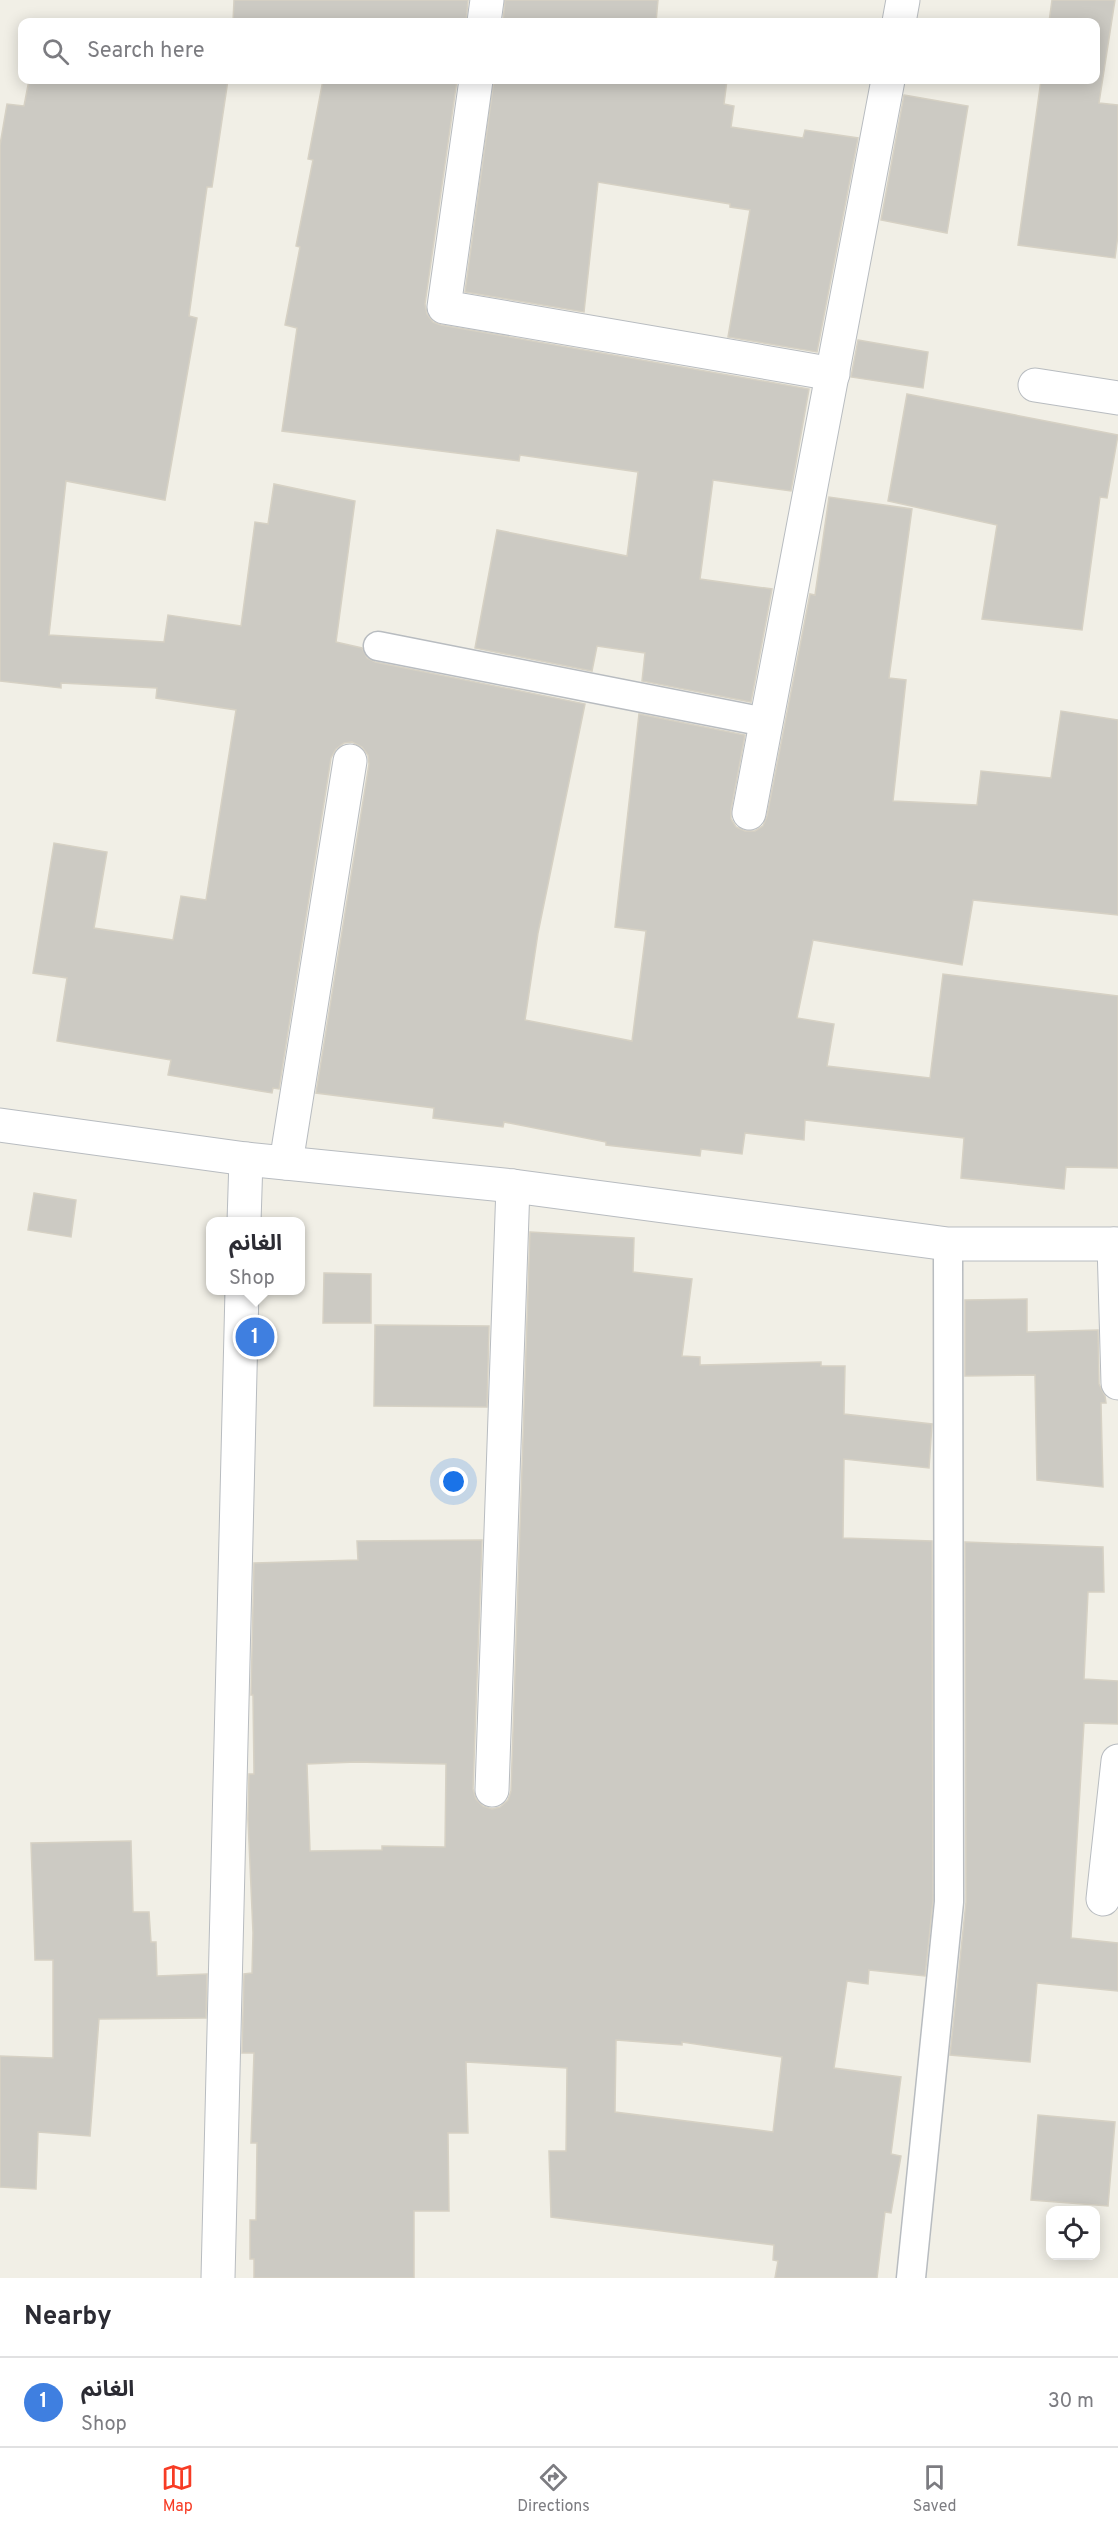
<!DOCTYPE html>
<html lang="en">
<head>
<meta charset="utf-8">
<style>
  :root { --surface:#fff; --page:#f7f7f7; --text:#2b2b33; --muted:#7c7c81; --line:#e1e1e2; --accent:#f73c25 }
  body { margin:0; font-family:Overpass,"Noto Sans Arabic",sans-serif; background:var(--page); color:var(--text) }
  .controls { position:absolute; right:18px; bottom:18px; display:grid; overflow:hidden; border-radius:12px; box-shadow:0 3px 15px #0003 }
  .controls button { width:54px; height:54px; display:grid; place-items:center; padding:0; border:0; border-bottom:2px solid var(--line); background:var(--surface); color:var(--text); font:30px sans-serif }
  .you { position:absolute; left:454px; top:1482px; width:21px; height:21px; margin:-15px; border:4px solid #fff; border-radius:50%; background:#1a73e8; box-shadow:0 0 0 9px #1a73e833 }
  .badge { display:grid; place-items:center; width:39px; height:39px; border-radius:50%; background:var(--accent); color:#fff; font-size:20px; font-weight:700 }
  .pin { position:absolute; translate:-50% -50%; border:3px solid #fff; box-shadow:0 2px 6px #0006 }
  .popup { position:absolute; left:206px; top:1217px; width:99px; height:78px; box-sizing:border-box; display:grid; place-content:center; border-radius:12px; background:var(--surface); filter:drop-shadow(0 2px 4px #0005); font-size:20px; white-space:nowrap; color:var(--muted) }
  .popup b { font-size:22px; color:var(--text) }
  .popup::after { content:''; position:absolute; left:50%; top:100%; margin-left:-12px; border:12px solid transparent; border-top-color:var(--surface) }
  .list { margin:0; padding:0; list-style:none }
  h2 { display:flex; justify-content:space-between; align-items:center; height:78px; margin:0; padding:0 24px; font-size:26px }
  h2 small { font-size:20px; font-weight:400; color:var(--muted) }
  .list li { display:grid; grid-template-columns:39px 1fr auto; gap:18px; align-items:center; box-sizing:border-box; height:90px; padding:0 24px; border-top:2px solid var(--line) }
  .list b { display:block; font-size:22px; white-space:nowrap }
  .list p { margin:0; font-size:20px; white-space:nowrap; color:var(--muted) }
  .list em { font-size:20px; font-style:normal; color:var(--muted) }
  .icon { flex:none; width:33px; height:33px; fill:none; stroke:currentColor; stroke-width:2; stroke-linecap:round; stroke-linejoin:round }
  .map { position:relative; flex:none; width:1118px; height:2278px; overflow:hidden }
  .search { position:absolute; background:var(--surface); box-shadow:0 3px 15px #0003; left:18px; right:18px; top:18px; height:66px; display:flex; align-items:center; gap:15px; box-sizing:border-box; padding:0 21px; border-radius:12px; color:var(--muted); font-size:22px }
  .sheet { height:168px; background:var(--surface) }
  nav { display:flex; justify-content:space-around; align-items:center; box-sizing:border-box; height:84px; border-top:2px solid var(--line); background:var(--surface); font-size:16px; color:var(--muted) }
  nav a { display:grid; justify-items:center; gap:3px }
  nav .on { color:var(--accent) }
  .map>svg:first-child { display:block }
  .building { fill:#cccac3; stroke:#d6d1c4; stroke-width:1.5; fill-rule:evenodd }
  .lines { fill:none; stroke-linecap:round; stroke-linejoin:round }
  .service-casing { stroke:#b8bcc0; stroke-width:31 }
  .minor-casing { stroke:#b8bcc0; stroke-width:35 }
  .service { stroke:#fff; stroke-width:28 }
  .minor { stroke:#fff; stroke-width:33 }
</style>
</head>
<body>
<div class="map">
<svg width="1118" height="2278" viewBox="0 0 1118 2278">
  <rect width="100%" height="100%" fill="#f1efe6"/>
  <g class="building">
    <path d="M234 0H468L466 22H233Z"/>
    <path d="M505 0H658L656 22H503Z"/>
    <path d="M1052 0H1115L1099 103 1118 105V235L1115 258 1018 245 1041 80H1095V22H1049Z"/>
    <path d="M29 80H228L212 187H207L189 316 197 318 165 500 66 481 49 635 164 642 168 615 241 626 255 522 268 524 274 484 355 501 336 642 362 648 367 658 375 662 585 704 538 933 525 1020 632 1041 646 931 615 927 639 714 745 735 731 810V819L736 827 745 831H755L763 826 767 816 810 594 815 595 829 497 912 509 889 678 906 680 893 801 977 805 981 771 1051 778 1061 711 1118 720V915L973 900 962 965 813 940 797 1018 834 1024 827 1066 930 1078 943 974 1118 996V1168L1066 1167 1064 1189 961 1178 964 1138 805 1120 804 1140 745 1133 742 1154 701 1149 700 1156 606 1145V1142L504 1122 503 1127 433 1118 434 1108 316 1093 369 764 368 755 362 747 352 742 344 743 336 749 331 758 279 1089 273 1088 272 1093 168 1075 171 1060 57 1041 67 978 33 973 54 843 107 852 94 928 173 940 181 896 206 900 236 710 156 698 157 688 61 683V688L0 681V145L7 104 24 106Z"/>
    <path d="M323 80H457L425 304 427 314 433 322 441 325 809 389 791 491 713 480 700 579 772 589 751 702 642 681 645 653 597 646 592 671 475 648 497 530 627 556 638 472 520 455 519 461 282 431 297 328 285 325 300 247 296 246 313 160 308 159Z"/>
    <path d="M494 80H727L724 104 734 106 731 127 803 138 805 130 858 138 817 352 728 337 750 210 730 207V204L598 182 584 312 465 292Z"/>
    <path d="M904 95 968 106 947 233 881 220Z"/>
    <path d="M858 340 928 352 923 388 851 377Z"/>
    <path d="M907 394 1118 435 1107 498 1100 497 1082 630 982 619 997 525 888 501Z"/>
    <path d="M34 1193 76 1200 71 1237 28 1230Z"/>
    <path d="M530 1232 634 1238 633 1272 692 1279 682 1356 700 1357V1365L821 1362V1366H845L844 1414 932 1424 929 1468 844 1459 843 1538 932 1541 933 1901 925 1976 869 1970 868 1984 847 1981 834 2068 901 2077 891 2154 901 2156 891 2213 885 2212 877 2278H775L778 2261 773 2260 774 2245 551 2217 549 2151H566L567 2068 466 2062 468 2133H448L449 2211H414V2278H254V2259H250V2220H256L257 2143H251L254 2053H242L244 1974 252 1973 253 1933 248 1819 249 1774H254L253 1695H251L254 1563 358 1560 357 1541 482 1540 473 1789 476 1799 483 1806 492 1809 500 1807 508 1800 511 1791ZM356 1762 446 1764 445 1847 382 1846V1850L310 1851 307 1764ZM616 2040 682 2045V2042L782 2057 773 2132 615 2112Z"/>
    <path d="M324 1273 371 1274V1323H323Z"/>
    <path d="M1027 1299V1332L1098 1330 1099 1384 1105 1396 1106 1403H1101L1103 1487 1037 1480 1035 1375 965 1376V1300Z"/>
    <path d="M375 1325 489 1326 487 1407 374 1406Z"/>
    <path d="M965 1542 1103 1547 1104 1592H1088L1084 1679 1118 1681V1724L1084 1723 1071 1938 1118 1943V1991L1037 1983 1030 2062 950 2055 966 1902Z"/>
    <path d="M131 1841 133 1912H149L151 1942H156L157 1976 207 1974 206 2018 99 2019 90 2136 38 2132 36 2189 0 2187V2056L53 2058V1960H35L31 1843Z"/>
    <path d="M1038 2115 1115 2122 1108 2206 1031 2200Z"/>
  </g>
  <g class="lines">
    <g class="service-casing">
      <g id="service">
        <path d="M378 646 765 722"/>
        <path d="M911 2278 949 1902 948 1244"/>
      </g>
    </g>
    <g class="minor-casing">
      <g id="minor">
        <path d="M484 22 487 0"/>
        <path d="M899 22 903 0"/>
        <path d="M476 80 444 307 833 374"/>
        <path d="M1035 385 1118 398"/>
        <path d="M749 813 888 80"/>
        <path d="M0 1125 246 1159 513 1186 948 1244H1118"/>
        <path d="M286 1163 350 761"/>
        <path d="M244 1222 246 1159"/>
        <path d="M1114 1244 1118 1383"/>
        <path d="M492 1790 513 1186"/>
        <path d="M1103 1899 1118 1761"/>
        <path d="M218 2278 242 1290"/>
      </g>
    </g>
    <use href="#service" class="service"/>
    <use href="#minor" class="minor"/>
  </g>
</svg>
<div class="controls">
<button><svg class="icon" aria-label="locate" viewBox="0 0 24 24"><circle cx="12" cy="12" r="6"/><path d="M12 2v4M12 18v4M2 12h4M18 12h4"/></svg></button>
</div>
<div class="you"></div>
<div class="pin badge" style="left:255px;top:1337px;background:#3f7fe0">1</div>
<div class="popup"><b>الغانم</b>Shop</div>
<div class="search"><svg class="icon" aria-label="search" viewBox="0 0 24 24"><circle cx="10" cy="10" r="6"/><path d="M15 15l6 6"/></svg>Search here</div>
</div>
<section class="sheet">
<h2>Nearby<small></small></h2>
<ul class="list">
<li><span class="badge" style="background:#3f7fe0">1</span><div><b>الغانم</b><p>Shop</p></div><em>30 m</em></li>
</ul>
</section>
<nav>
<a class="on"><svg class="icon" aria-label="map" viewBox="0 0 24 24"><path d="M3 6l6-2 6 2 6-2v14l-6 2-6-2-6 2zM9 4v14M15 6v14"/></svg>Map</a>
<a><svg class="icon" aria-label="directions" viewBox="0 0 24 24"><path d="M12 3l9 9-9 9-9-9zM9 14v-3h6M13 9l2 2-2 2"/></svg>Directions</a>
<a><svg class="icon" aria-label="saved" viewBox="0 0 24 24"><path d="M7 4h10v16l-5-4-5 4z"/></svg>Saved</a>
</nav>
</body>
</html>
